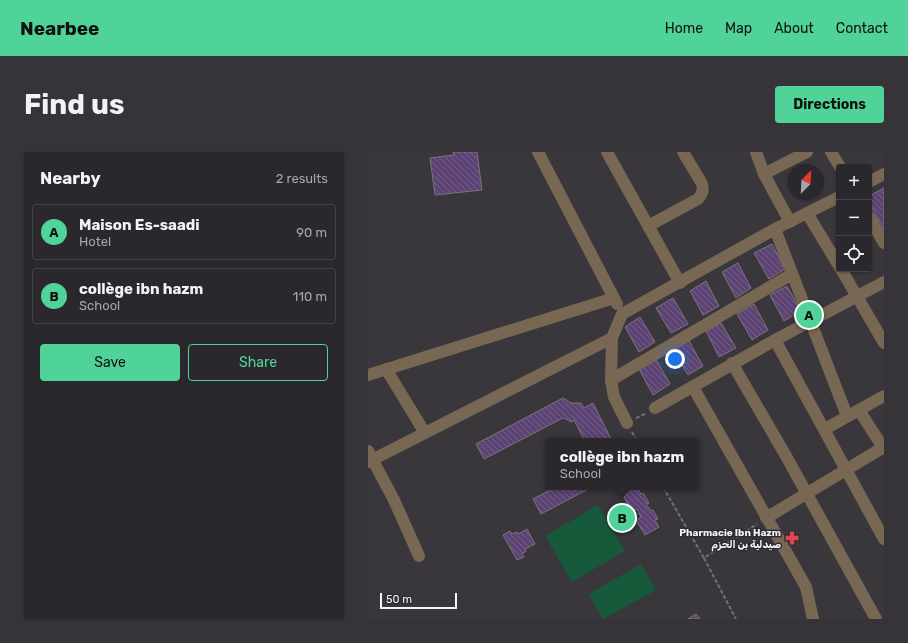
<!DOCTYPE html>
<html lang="en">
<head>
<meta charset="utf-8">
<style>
  :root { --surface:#2b282d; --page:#373439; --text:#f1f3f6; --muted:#a6a6aa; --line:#474449; --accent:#50d398 }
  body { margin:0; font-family:Rubik,"Noto Sans Arabic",sans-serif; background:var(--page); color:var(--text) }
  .controls { position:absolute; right:12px; top:12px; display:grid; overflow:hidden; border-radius:4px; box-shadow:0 1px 3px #0004 }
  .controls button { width:36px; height:36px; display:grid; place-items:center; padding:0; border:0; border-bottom:1px solid var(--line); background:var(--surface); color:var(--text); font:20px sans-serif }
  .compass { position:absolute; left:420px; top:12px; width:36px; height:36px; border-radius:50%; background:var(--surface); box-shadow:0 1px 3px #0004; rotate:24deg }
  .scale { position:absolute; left:12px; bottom:10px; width:77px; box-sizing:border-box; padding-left:4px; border:2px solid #f6f4f8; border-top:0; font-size:11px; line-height:14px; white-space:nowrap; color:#f6f4f8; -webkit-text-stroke:3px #2f2c32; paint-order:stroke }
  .you { position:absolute; left:307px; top:207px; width:14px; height:14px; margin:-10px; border:3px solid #fff; border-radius:50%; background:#1a73e8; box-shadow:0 0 0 6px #1a73e833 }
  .badge { display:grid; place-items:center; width:26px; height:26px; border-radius:50%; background:var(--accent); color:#111; font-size:13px; font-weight:700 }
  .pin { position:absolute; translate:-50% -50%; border:2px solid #fff; box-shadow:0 1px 4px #0006 }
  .popup { position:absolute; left:177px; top:286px; width:154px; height:52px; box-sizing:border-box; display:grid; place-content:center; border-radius:4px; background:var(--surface); filter:drop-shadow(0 1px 3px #0005); font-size:13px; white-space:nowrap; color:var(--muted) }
  .popup b { font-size:15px; color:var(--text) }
  .popup::after { content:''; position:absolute; left:50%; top:100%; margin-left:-8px; border:8px solid transparent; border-top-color:var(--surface) }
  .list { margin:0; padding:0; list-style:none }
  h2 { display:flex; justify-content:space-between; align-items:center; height:52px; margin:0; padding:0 16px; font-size:17px }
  h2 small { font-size:13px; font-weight:400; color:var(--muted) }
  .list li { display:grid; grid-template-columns:26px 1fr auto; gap:12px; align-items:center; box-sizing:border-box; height:56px; margin:0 8px 8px; padding:0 8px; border:1px solid var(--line); border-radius:4px }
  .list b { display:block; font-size:15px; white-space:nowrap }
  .list p { margin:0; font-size:13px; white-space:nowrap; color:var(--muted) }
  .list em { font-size:13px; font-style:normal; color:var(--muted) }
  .actions { display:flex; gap:8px; padding:12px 16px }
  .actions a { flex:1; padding:9px 0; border:1px solid var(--accent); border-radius:4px; text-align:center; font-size:14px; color:var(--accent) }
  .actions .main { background:var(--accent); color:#111 }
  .icon { flex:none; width:22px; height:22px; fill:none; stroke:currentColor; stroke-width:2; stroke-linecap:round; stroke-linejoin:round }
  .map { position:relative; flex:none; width:516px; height:467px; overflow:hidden; border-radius:4px }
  header { display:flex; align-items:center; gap:24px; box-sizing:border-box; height:56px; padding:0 20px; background:var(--accent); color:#111 }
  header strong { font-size:19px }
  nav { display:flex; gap:22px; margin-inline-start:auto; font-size:14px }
  .intro { display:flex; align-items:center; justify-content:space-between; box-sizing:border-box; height:96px; padding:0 24px }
  h1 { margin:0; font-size:28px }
  .button { padding:10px 18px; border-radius:4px; background:var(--accent); color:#111; font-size:14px; font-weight:700 }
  main { display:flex; gap:24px; padding:0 24px }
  aside { flex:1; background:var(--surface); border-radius:4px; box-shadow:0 1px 3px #0004 }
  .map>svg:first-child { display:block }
  .grass { fill:#16593b }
  .building { fill:url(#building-back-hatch); stroke:#78757b }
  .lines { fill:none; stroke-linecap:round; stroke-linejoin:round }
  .path { stroke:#726f74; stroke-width:2; stroke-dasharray:4 2; stroke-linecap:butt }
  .minor { stroke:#786853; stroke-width:12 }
  .labels { text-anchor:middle; stroke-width:3; stroke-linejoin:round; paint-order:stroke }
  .poi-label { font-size:10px; font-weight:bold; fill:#f6f4f8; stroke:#2f2c32; text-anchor:end }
</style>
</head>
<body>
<header>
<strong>Nearbee</strong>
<nav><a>Home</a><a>Map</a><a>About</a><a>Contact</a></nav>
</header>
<div class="intro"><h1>Find us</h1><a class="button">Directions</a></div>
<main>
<aside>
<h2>Nearby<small>2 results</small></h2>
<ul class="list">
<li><span class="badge">A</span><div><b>Maison Es-saadi</b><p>Hotel</p></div><em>90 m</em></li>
<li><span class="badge">B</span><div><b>collège ibn hazm</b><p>School</p></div><em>110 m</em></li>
</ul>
<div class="actions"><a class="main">Save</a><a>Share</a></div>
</aside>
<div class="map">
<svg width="516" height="467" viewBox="0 0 516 467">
  <defs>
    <pattern id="building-back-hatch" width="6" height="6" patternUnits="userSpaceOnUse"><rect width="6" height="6" fill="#5d4374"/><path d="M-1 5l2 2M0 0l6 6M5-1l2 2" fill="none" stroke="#755f89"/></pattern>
  </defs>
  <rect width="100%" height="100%" fill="#39363c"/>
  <g class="grass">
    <path d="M230 353 257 399 204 430 177 384Z"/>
    <path d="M273 412 288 438 235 467 221 442Z"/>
  </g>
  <g class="building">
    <path d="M85 0H109L114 38 67 43 62 6 86 3Z"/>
    <path d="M516 36V78L501 51V44Z"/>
    <path d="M404 92 417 117 401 127 386 101Z"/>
    <path d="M370 111 383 136 368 146 354 120Z"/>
    <path d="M338 129 351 154 335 163 322 139Z"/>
    <path d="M419 134 433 159 416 169 402 143Z"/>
    <path d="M305 146 320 172 303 181 288 156Z"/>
    <path d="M386 152 400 178 384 188 369 162Z"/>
    <path d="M272 165 287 190 271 200 257 175Z"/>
    <path d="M353 171 368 196 351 205 338 179Z"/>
    <path d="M321 189 335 214 320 223 305 198Z"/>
    <path d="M288 207 302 232 285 243 271 217Z"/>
    <path d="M195 246 203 251H213L216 256 225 251 244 289H217L206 268 204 270 195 266 116 307 108 292Z"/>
    <path d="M188 335H224L173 362 165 347Z"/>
    <path d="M267 335H269L273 342 275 341 281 351 278 352 283 359 285 358 290 367 287 368 291 375 277 383 268 368 273 365 269 357 264 360 256 345 259 343 258 340Z"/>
    <path d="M159 377 167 392 157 397 158 399 154 402 156 405 149 408 135 383 142 379 144 382 149 380 150 382Z"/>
    <path d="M328 462 332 467H320Z"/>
  </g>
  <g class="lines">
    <g class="path">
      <path d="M268 266 279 261"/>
      <path d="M264 280 269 289"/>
      <path d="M295 335 336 406 389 372"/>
      <path d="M336 406 368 467"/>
    </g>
    <g class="minor">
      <path d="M170 0 249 152"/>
      <path d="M239 0 312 131"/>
      <path d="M388 0 396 22 422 70"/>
      <path d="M463 0 472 15"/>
      <path d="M396 22 439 0"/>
      <path d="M501 30 516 22"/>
      <path d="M439 61 471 114"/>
      <path d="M501 65 516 91"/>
      <path d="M280 74 330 47C335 41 336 37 333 30L315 0"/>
      <path d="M407 77 479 264"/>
      <path d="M473 117 516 191"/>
      <path d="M407 188 516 387"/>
      <path d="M364 211 418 304 508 467"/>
      <path d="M18 217 57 281"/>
      <path d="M0 223 246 146"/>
      <path d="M243 228 424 122"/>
      <path d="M325 235 438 435 445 467"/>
      <path d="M287 256 407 188 516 130"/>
      <path d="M491 258 516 297"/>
      <path d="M259 271 246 245 243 228 244 186 254 162 407 77 471 45"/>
      <path d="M457 277 516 244"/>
      <path d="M0 299 26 348 51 404"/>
      <path d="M0 310 244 186"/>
      <path d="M398 366 516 295"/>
    </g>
  </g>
  <defs>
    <g id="pharmacy-bare" transform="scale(1.08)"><path d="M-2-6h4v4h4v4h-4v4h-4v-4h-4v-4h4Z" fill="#e0444e" stroke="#2f2c32" stroke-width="2.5" paint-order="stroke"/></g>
  </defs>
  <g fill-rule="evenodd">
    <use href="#pharmacy-bare" x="424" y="386"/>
  </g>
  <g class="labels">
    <g class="poi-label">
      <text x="413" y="384">Pharmacie Ibn Hazm<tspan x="413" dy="12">صيدلية بن الحزم</tspan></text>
    </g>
  </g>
</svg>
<div class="controls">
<button>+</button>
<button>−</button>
<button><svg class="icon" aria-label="locate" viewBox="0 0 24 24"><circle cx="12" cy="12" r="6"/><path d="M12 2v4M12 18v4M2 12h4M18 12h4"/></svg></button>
</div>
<svg class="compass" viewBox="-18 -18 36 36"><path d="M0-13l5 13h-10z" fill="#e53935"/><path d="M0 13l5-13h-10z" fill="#a6a6aa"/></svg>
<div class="scale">50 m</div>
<div class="you"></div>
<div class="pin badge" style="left:441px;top:163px">A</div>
<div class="pin badge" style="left:254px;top:366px">B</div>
<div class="popup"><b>collège ibn hazm</b>School</div>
</div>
</main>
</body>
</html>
